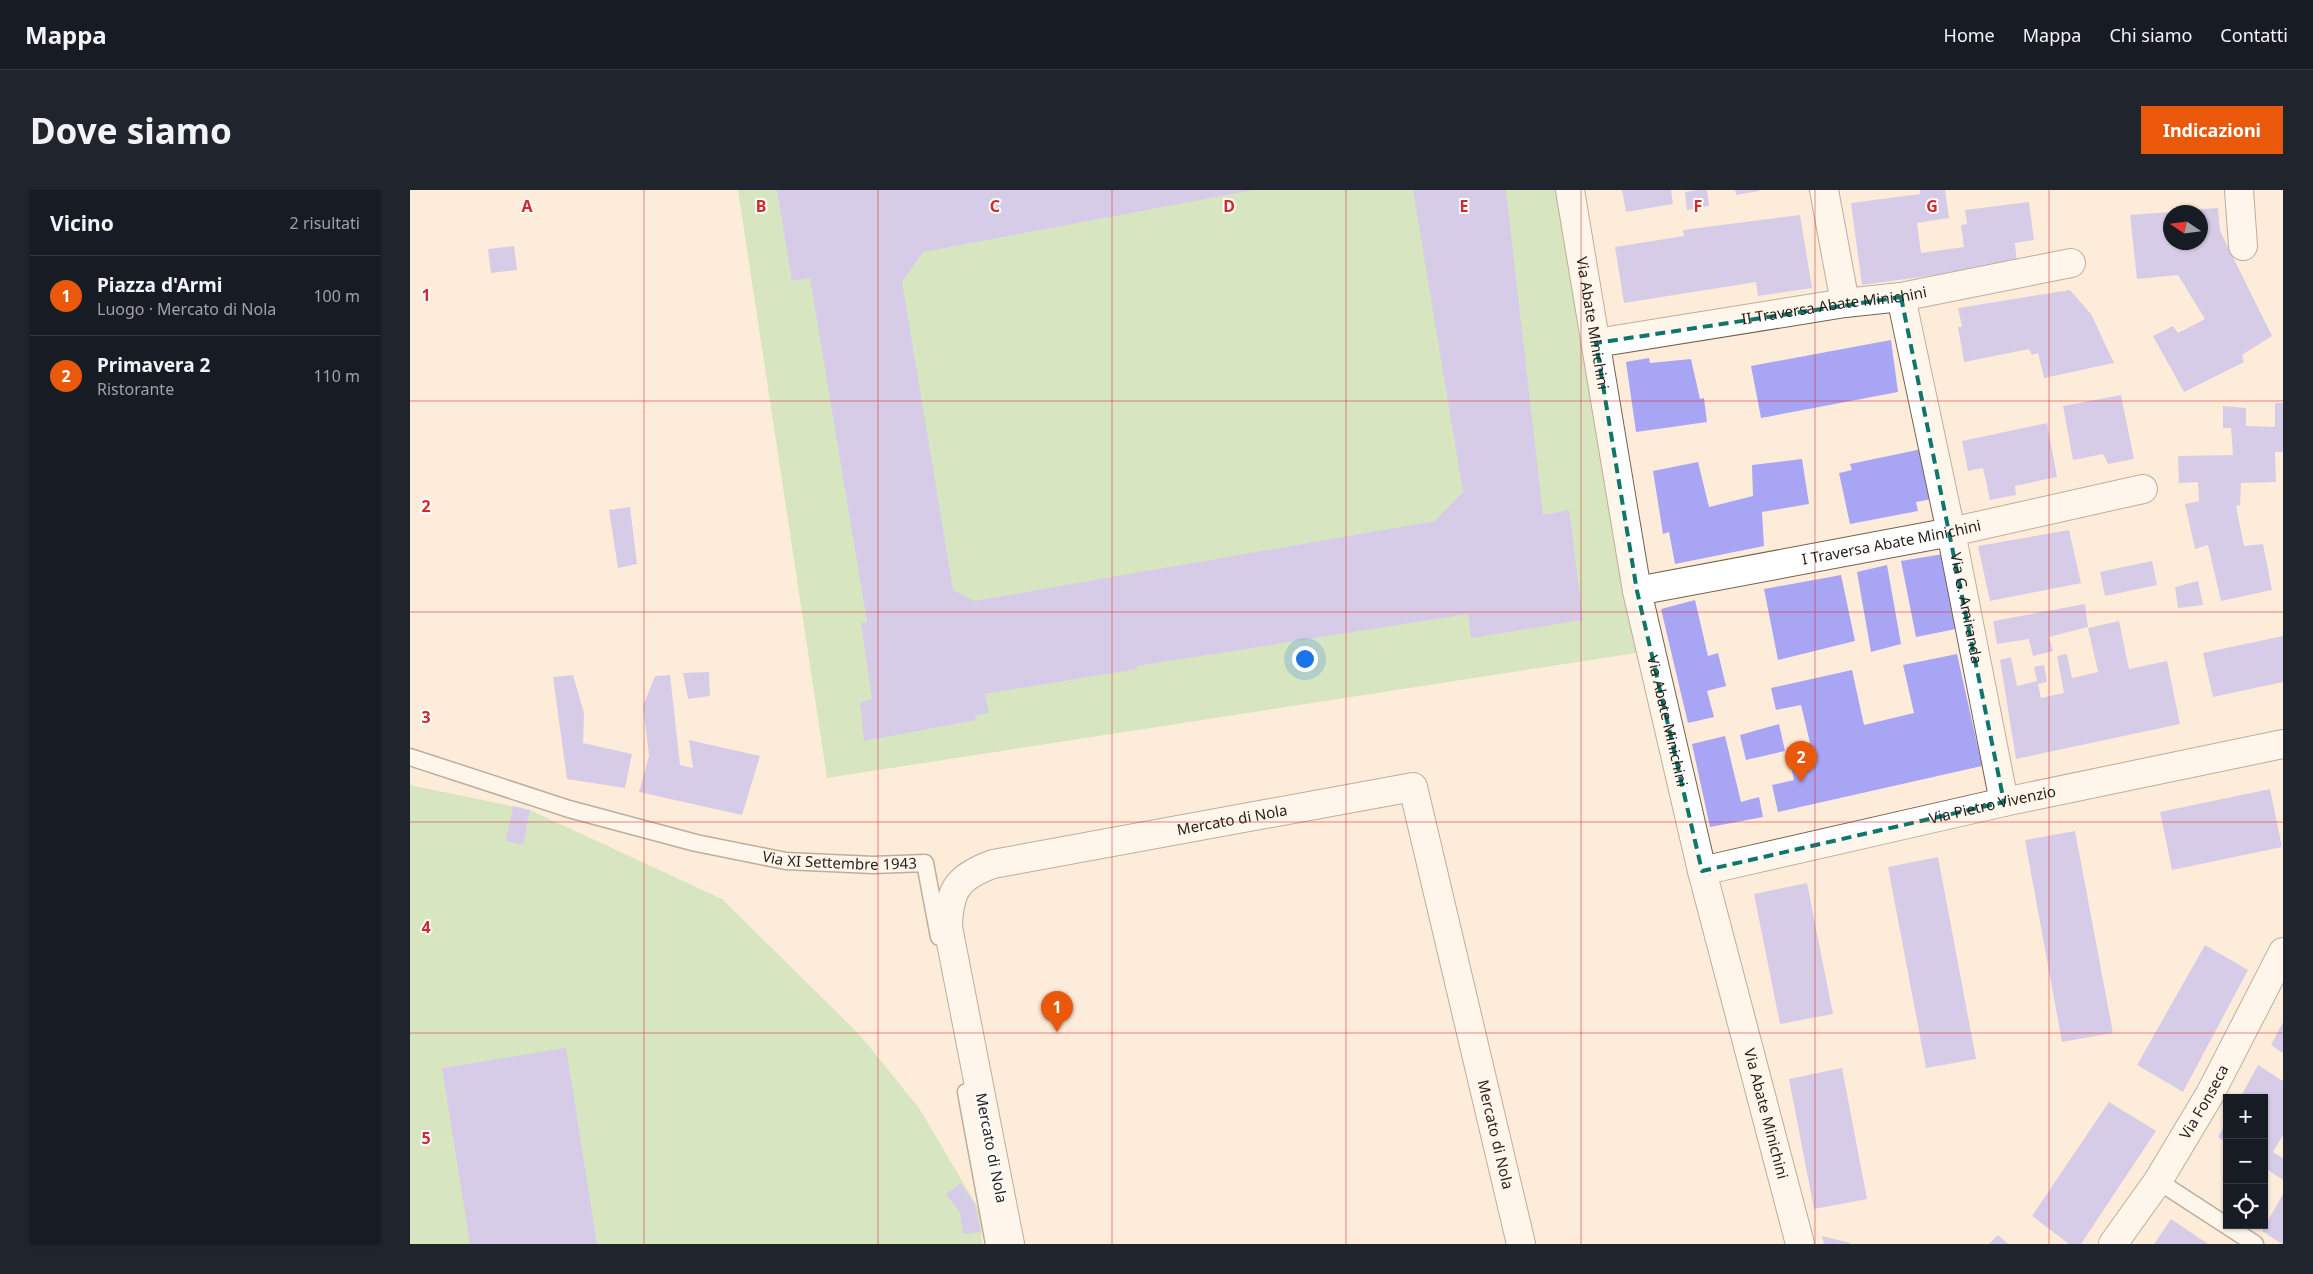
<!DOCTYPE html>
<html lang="it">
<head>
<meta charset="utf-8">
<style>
  :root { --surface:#171b24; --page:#20242c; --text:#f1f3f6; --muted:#9ea1a6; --line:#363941; --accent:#ea580c }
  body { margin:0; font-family:"Noto Sans",sans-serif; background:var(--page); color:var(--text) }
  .controls { position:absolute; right:15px; bottom:15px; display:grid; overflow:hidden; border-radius:0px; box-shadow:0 1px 4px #0004 }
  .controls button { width:45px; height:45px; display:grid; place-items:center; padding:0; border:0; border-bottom:1px solid var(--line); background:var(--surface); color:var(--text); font:25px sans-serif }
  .compass { position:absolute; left:1753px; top:15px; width:45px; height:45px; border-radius:50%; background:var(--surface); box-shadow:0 1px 4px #0004; rotate:283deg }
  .you { position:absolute; left:894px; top:468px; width:18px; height:18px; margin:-12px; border:4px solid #fff; border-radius:50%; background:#1a73e8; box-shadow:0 0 0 8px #1a73e833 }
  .badge { display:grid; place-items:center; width:32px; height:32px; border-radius:50%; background:var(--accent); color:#fff; font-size:16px; font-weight:700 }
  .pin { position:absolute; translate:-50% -41px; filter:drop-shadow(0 1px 2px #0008) }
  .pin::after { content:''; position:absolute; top:26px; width:18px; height:15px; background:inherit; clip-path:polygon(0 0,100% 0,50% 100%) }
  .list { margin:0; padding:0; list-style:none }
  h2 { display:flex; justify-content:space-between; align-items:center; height:65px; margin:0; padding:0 20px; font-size:21px }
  h2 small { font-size:16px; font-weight:400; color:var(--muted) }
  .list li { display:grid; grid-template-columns:32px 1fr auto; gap:15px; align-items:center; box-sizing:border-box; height:80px; padding:0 20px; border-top:1px solid var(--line) }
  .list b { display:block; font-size:19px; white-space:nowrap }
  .list p { margin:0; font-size:16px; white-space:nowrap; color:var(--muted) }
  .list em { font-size:16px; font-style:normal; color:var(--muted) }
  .icon { flex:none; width:28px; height:28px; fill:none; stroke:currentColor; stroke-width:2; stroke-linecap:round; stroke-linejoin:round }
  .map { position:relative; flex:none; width:1873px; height:1054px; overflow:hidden; border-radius:0px }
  header { display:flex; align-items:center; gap:30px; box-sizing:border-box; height:70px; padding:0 25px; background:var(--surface); border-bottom:1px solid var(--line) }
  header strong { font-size:24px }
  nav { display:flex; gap:28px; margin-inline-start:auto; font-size:18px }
  .intro { display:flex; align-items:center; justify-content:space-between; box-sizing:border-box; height:120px; padding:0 30px }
  h1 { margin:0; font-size:35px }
  .button { padding:12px 22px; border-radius:0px; background:var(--accent); color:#fff; font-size:18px; font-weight:700 }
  main { display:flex; gap:30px; padding:0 30px }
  aside { flex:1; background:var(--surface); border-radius:0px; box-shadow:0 1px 4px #0004 }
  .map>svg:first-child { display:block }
  .green { fill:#a9dda3 }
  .building { fill:#a9a5f5 }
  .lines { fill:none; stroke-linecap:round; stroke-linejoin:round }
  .lane-casing { stroke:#74614e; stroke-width:19 }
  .street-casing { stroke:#74614e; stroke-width:30 }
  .secondary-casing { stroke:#74614e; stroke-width:30 }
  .lane { stroke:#fff; stroke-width:16 }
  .street { stroke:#fff; stroke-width:28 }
  .secondary { stroke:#fff; stroke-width:28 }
  .marked { fill:none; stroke:#0f766e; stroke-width:4; stroke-dasharray:10 6; stroke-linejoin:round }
  .grid { fill:none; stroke:#d62828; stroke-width:1; stroke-opacity:0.55 }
  .labels { text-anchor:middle; stroke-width:4; stroke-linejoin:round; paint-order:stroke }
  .street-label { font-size:15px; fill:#271f18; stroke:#fdfdfd }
  .grid-label { font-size:16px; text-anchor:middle; font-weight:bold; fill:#d62828; stroke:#fdfdfd; stroke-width:4; stroke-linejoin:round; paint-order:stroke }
</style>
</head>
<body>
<header>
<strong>Mappa</strong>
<nav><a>Home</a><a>Mappa</a><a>Chi siamo</a><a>Contatti</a></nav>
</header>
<div class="intro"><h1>Dove siamo</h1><a class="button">Indicazioni</a></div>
<main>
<aside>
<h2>Vicino<small>2 risultati</small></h2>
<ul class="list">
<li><span class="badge">1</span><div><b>Piazza d'Armi</b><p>Luogo · Mercato di Nola</p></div><em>100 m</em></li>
<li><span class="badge">2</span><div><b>Primavera 2</b><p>Ristorante</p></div><em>110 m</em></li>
</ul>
</aside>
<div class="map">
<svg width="1873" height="1054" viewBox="0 0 1873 1054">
  <rect width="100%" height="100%" fill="#feecdb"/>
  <g class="green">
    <path d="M328 0H1149L1226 463 417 588Z"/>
    <path d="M0 595 120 620 312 709 449 844 509 918 570 1021 572 1054H0Z"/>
  </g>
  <g class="building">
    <path d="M367 0H843L513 62 492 92 543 400 564 411 1025 331 1053 302 1003 0H1096L1133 325 1159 320 1173 430 1061 448 1058 424 727 476V479L575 504 579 523 565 525 566 530 454 551 450 513 462 509 451 433 457 432 400 88 382 91Z"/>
    <path d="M1212 0H1261L1263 14 1216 22Z"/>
    <path d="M1288 0H1297L1299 16 1277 20 1275 2Z"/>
    <path d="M1325 0H1349V1L1326 5Z"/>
    <path d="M1510 0H1535L1539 28 1507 33 1511 63 1554 57 1551 35 1557 34 1555 20 1619 12 1624 50 1605 53 1607 74 1452 95 1441 13 1510 4Z"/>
    <path d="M1808 18 1810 41 1862 146 1832 165 1834 172 1774 202 1743 146 1763 136 1768 143 1795 129 1768 85 1727 89 1720 25 1760 22V52H1790V22L1768 21Z"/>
    <path d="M1390 25 1402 98 1348 106 1346 92 1214 113 1205 57 1274 46 1273 40Z"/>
    <path d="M104 56 107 80 81 83 78 59Z"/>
    <path d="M1660 100 1681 124 1704 173 1634 188 1628 163 1622 165 1619 159 1554 172 1548 137H1552L1548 118Z"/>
    <path d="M1481 150 1488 202 1351 228 1341 176Z"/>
    <path d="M1239 168 1240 173 1281 169 1290 209 1294 208 1297 232 1226 242 1216 172Z"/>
    <path d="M1711 205 1724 269 1698 274 1693 264 1663 270 1653 216Z"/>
    <path d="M1865 213H1873V262H1865L1866 292 1831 293 1830 315 1826 316 1834 356 1853 354 1862 400 1811 411 1798 355 1785 359 1775 314 1789 311 1788 292 1769 293 1768 266 1823 265 1821 238H1813V216L1836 218V236L1865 237Z"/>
    <path d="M1637 233 1647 287 1605 296 1606 305 1580 310 1573 278 1558 281 1552 251Z"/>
    <path d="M1512 259 1522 309 1506 312 1508 321 1440 334 1429 283 1442 280 1440 274Z"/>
    <path d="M1392 269 1399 314 1352 322 1354 356 1265 374 1259 342 1253 344 1243 281 1288 272 1299 317 1343 306 1342 275Z"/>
    <path d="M220 317 227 374 208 378 199 320Z"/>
    <path d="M1659 340 1671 393 1580 411 1568 356Z"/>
    <path d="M1533 364 1546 439 1506 447 1491 371Z"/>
    <path d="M1742 371 1747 395 1695 406 1690 382Z"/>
    <path d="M1477 375 1491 454 1461 462 1447 382Z"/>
    <path d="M1431 385 1445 451 1368 470 1354 399Z"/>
    <path d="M1788 391 1793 415 1768 418 1765 397Z"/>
    <path d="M1285 410 1298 466 1308 463 1316 496 1297 501 1304 527 1278 533 1251 419Z"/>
    <path d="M1675 414 1678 437 1639 447 1643 461 1623 466 1619 449 1587 454 1583 431Z"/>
    <path d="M1709 431 1719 479 1757 471 1770 534 1606 569 1590 470 1601 467 1607 496 1627 491 1624 477 1634 475 1637 492 1628 494 1631 508 1654 503 1647 466 1657 464 1662 488 1688 482 1678 438Z"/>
    <path d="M1873 446V492L1803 507 1793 463Z"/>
    <path d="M1547 464 1572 576 1368 622 1362 595 1384 590 1377 558 1400 553 1391 515 1366 520 1361 498 1442 480 1454 535 1504 523 1493 475Z"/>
    <path d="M299 482 300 506 278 509 273 483Z"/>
    <path d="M163 485 174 523 173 553 222 564 215 598 157 589 143 487Z"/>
    <path d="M260 485 270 575 283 578 279 550 350 566 332 625 229 602 239 566 233 516 245 486Z"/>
    <path d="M1369 534 1375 561 1336 570 1330 545Z"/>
    <path d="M1315 546 1331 612 1349 607 1353 627 1300 637 1282 554Z"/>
    <path d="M1860 599 1872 657 1762 680 1750 622Z"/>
    <path d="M103 616 120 620 113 655 96 651Z"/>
    <path d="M1665 641 1703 843 1652 852 1615 650Z"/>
    <path d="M1528 667 1566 869 1516 878 1478 677Z"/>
    <path d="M1397 693 1423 824 1370 834 1344 704Z"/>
    <path d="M1795 755 1838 780 1773 902 1727 875Z"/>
    <path d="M1873 832V863L1861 855Z"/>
    <path d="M156 858 187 1054H60L32 878Z"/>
    <path d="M1848 875 1873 891V945L1863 962 1873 968V990L1854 977V908H1830Z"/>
    <path d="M1432 878 1457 1009 1404 1019 1379 889Z"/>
    <path d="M1699 912 1746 941 1671 1054H1659L1622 1026Z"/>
    <path d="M1817 932V953L1808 947Z"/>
    <path d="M551 993 565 1015 571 1042 553 1044 550 1023 536 1004Z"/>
    <path d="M1873 1004V1054H1872L1852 1041Z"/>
    <path d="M1761 1029 1798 1054H1744Z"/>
    <path d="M1588 1045 1598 1054H1579Z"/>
    <path d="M1412 1046 1440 1053V1054H1414Z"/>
  </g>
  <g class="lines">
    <g class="lane-casing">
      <g id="lane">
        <path id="s1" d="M0 567 159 619 286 653 376 671 463 675 515 673 529 747"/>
        <path d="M556 902 584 1054"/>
        <path d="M1748 991 1845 1054"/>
      </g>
    </g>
    <g class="street-casing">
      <g id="street">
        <path d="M1414 0 1435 113"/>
        <path d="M1829 0 1833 56"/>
        <path id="s2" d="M1491 107 1541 342 1594 612"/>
        <path id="s3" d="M1186 153 1435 113 1491 107 1661 73"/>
        <path id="s4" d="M1227 401 1541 342 1733 299"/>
        <path id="s5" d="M1292 681 1594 612 1873 554"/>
        <path id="s6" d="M600 1054 538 737C539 699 548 687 583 674L1003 597 1111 1054"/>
        <path id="s7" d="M1703 1054 1748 991 1800 904 1873 762"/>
      </g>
    </g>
    <g class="secondary-casing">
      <g id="secondary">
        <path id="s8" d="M1160 0 1227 401 1292 681 1390 1054"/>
      </g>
    </g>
    <use href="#lane" class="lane"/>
    <use href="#street" class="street"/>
    <use href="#secondary" class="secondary"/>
  </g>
  <path d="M0 0H1873V1054H0ZM1491 107 1594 612 1292 681 1227 401 1186 153Z" fill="#feecdb" fill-opacity=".55" fill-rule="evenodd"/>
  <path class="marked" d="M1491 107 1594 612 1292 681 1227 401 1186 153Z"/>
  <path class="grid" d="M234 0V1054M468 0V1054M702 0V1054M936 0V1054M1171 0V1054M1405 0V1054M1639 0V1054M0 211H1873M0 422H1873M0 632H1873M0 843H1873"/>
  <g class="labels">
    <g class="street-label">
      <text dy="5" stroke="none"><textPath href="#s3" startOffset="241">II Traversa Abate Minichini</textPath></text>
      <text dy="5" stroke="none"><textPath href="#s8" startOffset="135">Via Abate Minichini</textPath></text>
      <text dy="5" stroke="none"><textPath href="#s4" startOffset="259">I Traversa Abate Minichini</textPath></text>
      <text dy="5" stroke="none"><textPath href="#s2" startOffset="318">Via G. Amiranda</textPath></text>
      <text dy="5" stroke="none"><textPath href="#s8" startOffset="540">Via Abate Minichini</textPath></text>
      <text dy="5" stroke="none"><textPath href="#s5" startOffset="298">Via Pietro Vivenzio</textPath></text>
      <text dy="5" stroke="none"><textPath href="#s6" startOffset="651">Mercato di Nola</textPath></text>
      <text dy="5" stroke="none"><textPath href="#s1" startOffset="444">Via XI Settembre 1943</textPath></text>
      <text dy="5" stroke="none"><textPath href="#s7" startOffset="169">Via Fonseca</textPath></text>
      <text dy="5" stroke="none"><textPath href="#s8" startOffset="945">Via Abate Minichini</textPath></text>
      <text dy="5" stroke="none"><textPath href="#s6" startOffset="1192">Mercato di Nola</textPath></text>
      <text transform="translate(581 958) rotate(79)" y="5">Mercato di Nola</text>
    </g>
  </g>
  <g class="grid-label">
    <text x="117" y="22">A</text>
    <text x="351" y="22">B</text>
    <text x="585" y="22">C</text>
    <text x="819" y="22">D</text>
    <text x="1054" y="22">E</text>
    <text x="1288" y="22">F</text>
    <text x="1522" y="22">G</text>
    <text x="16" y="111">1</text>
    <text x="16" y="322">2</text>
    <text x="16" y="533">3</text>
    <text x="16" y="743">4</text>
    <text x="16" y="954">5</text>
  </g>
</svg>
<div class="controls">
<button>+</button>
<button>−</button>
<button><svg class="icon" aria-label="locate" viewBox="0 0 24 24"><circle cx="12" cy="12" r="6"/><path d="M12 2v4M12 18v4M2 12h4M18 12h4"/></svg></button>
</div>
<svg class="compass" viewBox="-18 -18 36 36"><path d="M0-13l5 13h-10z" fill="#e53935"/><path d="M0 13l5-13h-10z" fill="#9ea1a6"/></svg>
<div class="you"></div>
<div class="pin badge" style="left:647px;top:842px">1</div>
<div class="pin badge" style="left:1391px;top:592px">2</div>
</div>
</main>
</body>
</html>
